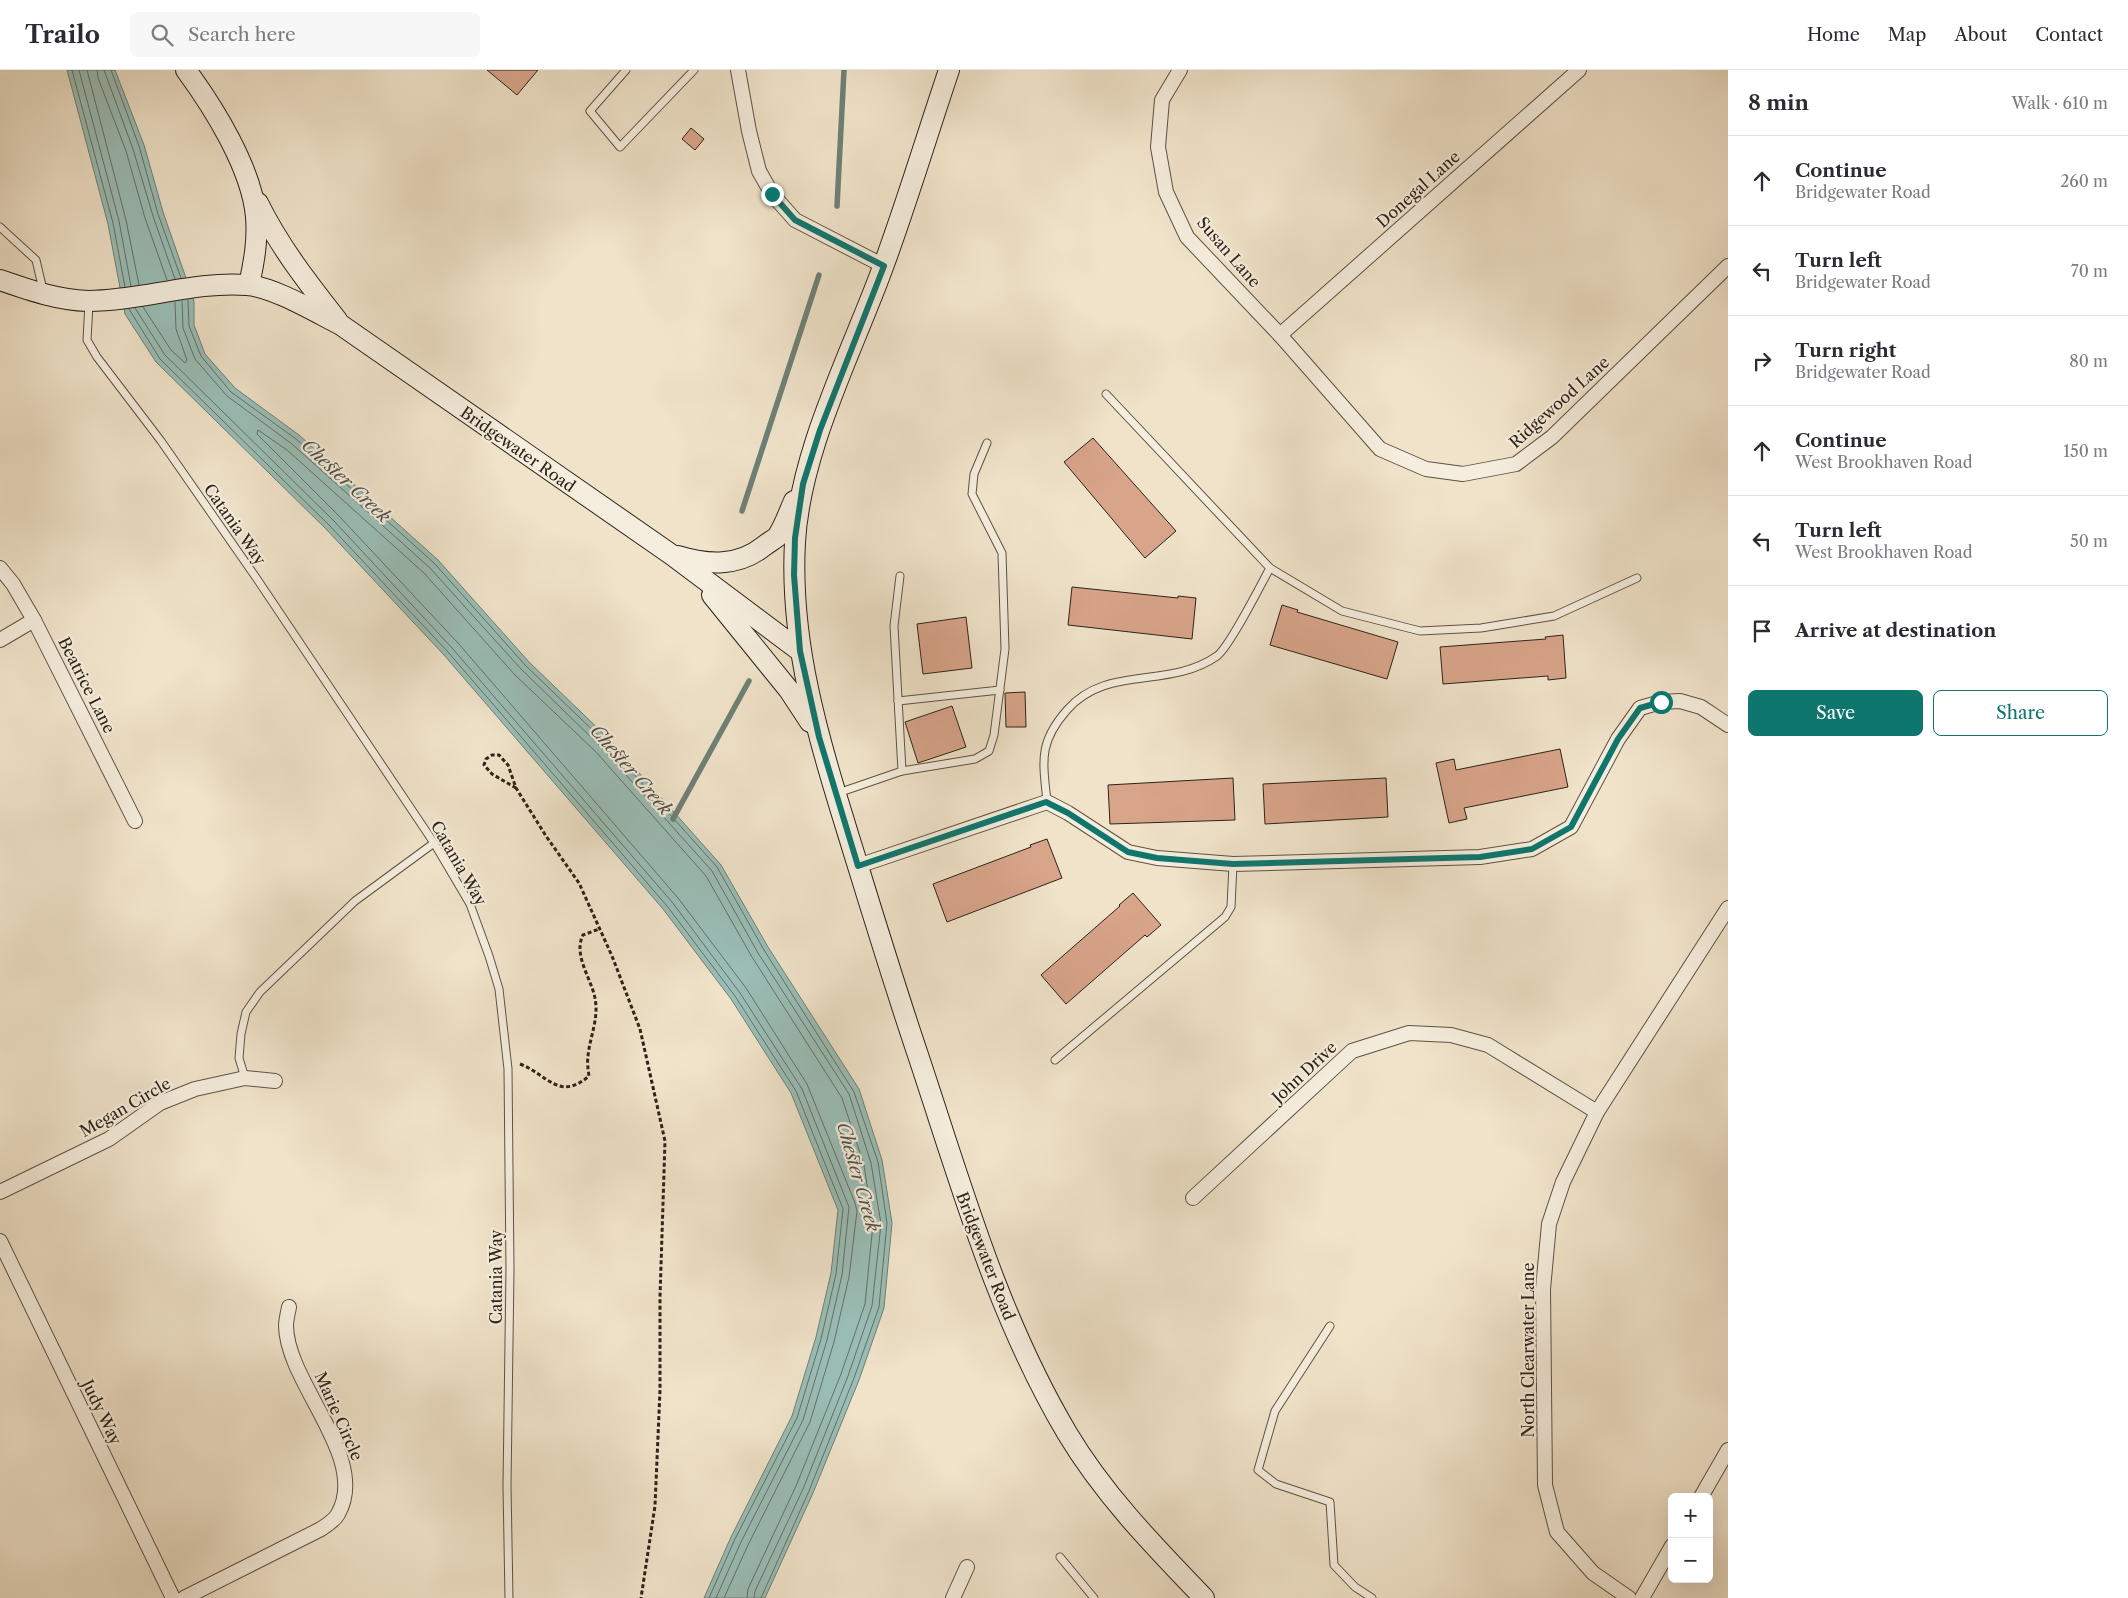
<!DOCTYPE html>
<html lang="en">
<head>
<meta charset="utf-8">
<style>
  :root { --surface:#fff; --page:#f7f7f7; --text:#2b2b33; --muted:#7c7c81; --line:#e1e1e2; --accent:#0f766e }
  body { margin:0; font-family:"Libre Caslon Text",serif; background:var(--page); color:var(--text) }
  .controls { position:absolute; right:15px; bottom:15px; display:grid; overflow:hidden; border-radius:8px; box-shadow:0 5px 20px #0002 }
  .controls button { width:45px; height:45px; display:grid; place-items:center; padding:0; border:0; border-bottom:1px solid var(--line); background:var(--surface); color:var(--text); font:25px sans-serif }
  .stop { position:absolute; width:15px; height:15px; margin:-11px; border:4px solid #0f766e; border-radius:50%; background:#fff }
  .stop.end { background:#0f766e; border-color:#fff; box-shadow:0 1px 5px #0008 }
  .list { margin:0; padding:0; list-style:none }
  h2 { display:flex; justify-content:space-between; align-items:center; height:65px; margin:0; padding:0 20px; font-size:21px }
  h2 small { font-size:16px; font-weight:400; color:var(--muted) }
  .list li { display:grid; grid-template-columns:32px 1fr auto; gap:15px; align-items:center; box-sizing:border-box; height:90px; padding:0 20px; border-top:1px solid var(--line) }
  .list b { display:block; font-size:19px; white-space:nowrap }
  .list p { margin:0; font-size:16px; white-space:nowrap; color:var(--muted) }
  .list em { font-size:16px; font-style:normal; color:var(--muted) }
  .actions { display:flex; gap:10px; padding:15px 20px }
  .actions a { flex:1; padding:11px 0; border:1px solid var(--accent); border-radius:8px; text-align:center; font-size:18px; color:var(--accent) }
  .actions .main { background:var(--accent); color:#fff }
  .icon { flex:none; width:28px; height:28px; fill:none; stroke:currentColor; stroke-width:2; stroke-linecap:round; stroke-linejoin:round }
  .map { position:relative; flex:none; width:1728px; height:1528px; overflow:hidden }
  header { display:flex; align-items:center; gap:30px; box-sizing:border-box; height:70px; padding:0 25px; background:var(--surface); border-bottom:1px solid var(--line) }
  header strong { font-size:24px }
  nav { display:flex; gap:28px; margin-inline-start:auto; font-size:18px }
  .search { width:350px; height:45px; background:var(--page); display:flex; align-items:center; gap:12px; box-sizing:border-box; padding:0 18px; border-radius:8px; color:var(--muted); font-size:19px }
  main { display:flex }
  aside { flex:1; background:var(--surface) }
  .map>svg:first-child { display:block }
  .water { fill:#9abeb7; stroke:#6e8077 }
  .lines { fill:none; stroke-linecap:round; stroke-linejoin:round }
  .shore { stroke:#647068; stroke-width:1 }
  .stream { stroke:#6e8077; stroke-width:5.5 }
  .building { fill:#d8a48a; stroke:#2d2218 }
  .lane-casing { stroke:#5e5244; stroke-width:9 }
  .street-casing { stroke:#5e5244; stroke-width:16 }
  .secondary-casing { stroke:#2d2218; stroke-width:22 }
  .path { stroke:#2d2218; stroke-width:3; stroke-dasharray:4 2.5; stroke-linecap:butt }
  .lane { stroke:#f5eddd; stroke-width:7 }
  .street { stroke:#f5eddd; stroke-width:14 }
  .secondary { stroke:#f5eddd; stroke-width:20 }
  .route { stroke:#0f766e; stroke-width:6 }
  .labels { text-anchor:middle; stroke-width:4.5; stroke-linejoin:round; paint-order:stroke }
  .street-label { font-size:16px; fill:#2d2218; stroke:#f5eddd }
  .water-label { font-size:18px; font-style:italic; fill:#4e5148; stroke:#f5eddd }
</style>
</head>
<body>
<header>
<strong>Trailo</strong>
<div class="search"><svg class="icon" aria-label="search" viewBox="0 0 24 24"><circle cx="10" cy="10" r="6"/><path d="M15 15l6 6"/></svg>Search here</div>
<nav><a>Home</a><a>Map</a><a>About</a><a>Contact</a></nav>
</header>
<main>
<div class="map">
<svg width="1728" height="1528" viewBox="0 0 1728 1528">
  <rect width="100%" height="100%" fill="#f0e3ca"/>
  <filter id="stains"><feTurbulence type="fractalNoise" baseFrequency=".004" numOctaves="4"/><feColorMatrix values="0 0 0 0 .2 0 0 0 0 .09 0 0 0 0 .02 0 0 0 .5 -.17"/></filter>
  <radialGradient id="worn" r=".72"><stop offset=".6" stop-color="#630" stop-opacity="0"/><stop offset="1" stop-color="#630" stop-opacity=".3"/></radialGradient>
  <path class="water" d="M67 0H115L144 75 163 142 194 231V255L205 284 235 318 299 365 438 490 529 592 609 669 721 795 768 877 859 1019 882 1090 892 1153 884 1238 859 1310 813 1423 765 1528H704L731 1467 792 1346 816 1267 831 1203 838 1140 791 1023 731 929 663 839 444 585 326 459 156 292 125 244 108 154Z"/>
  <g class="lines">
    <g class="shore">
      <path d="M72 0 113 153 125 217"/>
      <path d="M79 0 119 151 131 216"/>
      <path d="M87 0 126 150 139 215"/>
      <path d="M97 0 98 8 126 81 145 148 167 210"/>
      <path d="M104 0 133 79 153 146 175 209"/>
      <path d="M111 0 139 76 158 144 181 208"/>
      <path d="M188 230 189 256 201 286 231 322 296 369 434 493 525 595 605 672 717 797 764 880 854 1022 878 1092 887 1153 879 1237 854 1308 809 1421 761 1528"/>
      <path d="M182 231 183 258 195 289 227 326 292 374 430 498 521 599 601 677 712 801 758 883 849 1024 871 1093 881 1154 872 1236 848 1306 803 1419 755 1521 754 1528"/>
      <path d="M143 237 171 280 185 293 187 290 176 259 175 232"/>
      <path d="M135 238 165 285 334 451 452 578 672 832 740 923 802 1019 849 1137 842 1205 827 1270 803 1350 741 1472 716 1528"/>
      <path d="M129 239 160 289 329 455 448 582 667 836 735 926 796 1021 843 1139 836 1204 821 1269 797 1348 735 1469 709 1528"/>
      <path d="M724 1528 748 1475 810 1352 834 1272 849 1207 857 1141 855 1133 807 1014 746 918 678 828 458 573 339 446 257 364 258 360 287 380 424 503 515 605 596 682 706 806 752 887 842 1028 864 1095 873 1154 865 1234 841 1304 796 1416 748 1519 747 1528"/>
    </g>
    <g class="stream">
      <path d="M837 136 844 0"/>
      <path d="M742 441 819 205"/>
      <path d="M673 749 749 611"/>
    </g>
  </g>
  <g class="building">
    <path d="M487 0H538L517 25Z"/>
    <path d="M691 58 704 69 695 80 682 69Z"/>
    <path d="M1093 368 1176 461 1145 488 1064 392Z"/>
    <path d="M1072 517 1178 528V526L1196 528 1192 569 1068 555Z"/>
    <path d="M1282 535 1298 540 1297 542 1398 572 1387 609 1270 575Z"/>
    <path d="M966 547 972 598 923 604 917 554Z"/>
    <path d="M1563 565 1566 608 1548 610V606L1443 614 1440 577 1546 569 1545 567Z"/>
    <path d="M1025 622 1026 657H1006L1005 623Z"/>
    <path d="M952 636 966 677 918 693 905 652Z"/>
    <path d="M1560 679 1568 717 1464 738 1467 749 1449 753 1436 693 1454 689 1456 700Z"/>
    <path d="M1233 708 1235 750 1110 754 1108 715Z"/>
    <path d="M1386 708 1388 747 1265 754 1263 714Z"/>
    <path d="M1047 769 1062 808 947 852 933 814 1031 777 1030 775Z"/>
    <path d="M1133 823 1161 855 1147 867 1145 865 1066 934 1041 905 1120 836 1119 835Z"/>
  </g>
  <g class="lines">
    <g class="lane-casing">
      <g id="lane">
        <path d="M626 0 590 41 620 77 694 0"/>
        <path d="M0 157 36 190 43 220"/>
        <path d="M89 233 87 270 97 287 161 371 257 509 434 773 470 834 489 886 499 919 508 999 510 1200 507 1416 509 1528"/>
        <path d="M1270 498 1342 541 1420 561 1481 558 1554 546 1637 508"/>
        <path d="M898 631 1000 620"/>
        <path d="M902 701 975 689 989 681 994 665 1005 579 1002 483 972 424 974 404 987 373"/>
        <path d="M838 723 902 701 894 556 900 506"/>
        <path d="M1047 732C1043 691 1038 673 1067 640 1107 594 1168 620 1217 586 1230 576 1260 516 1270 498L1106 324"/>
        <path d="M1055 990 1225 847 1231 837 1233 794"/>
        <path d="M245 1008 239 988 241 964 246 942 260 922 355 831 434 773"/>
        <path d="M1330 1256 1275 1341 1258 1400 1276 1414 1330 1432 1334 1495 1355 1517 1372 1528"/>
        <path d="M1060 1487 1094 1528"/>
      </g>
    </g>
    <g class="street-casing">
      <g id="street">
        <path d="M738 0 749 61 759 101 772 124 795 150 884 196"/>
        <path d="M1180 0 1162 30 1158 77 1166 122 1187 167 1280 265 1380 379 1426 399 1463 404 1516 394 1552 367 1728 196"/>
        <path d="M1280 265 1579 0"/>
        <path d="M0 498 13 514 34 550 135 751"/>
        <path d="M0 570 34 550"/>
        <path d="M858 796 1047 732 1068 743 1128 782 1157 788 1233 794 1480 787 1532 779 1571 757 1618 669 1640 638 1661 632 1680 631 1701 637 1728 655"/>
        <path d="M0 1122 109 1069 160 1033 195 1019 245 1008 275 1011"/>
        <path d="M1193 1128 1352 981 1409 963 1451 965 1488 975 1597 1042"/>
        <path d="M0 1171 173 1528"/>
        <path d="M1701 1427 1728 1380"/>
        <path d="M184 1528 321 1459C327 1455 335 1450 338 1444 370 1388 287 1314 286 1256 286 1250 288 1243 289 1237"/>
        <path d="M953 1528 967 1497"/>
        <path d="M1629 1528 1593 1503 1557 1462 1545 1415 1543 1219 1549 1154 1563 1112 1597 1042 1728 838"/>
        <path d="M1642 1528 1672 1476"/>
      </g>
    </g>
    <g class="secondary-casing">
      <g id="secondary">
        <path d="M186 0C214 38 252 99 256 147 258 170 254 192 249 215"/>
        <path d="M949 0C927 65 907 132 883 197 852 282 800 381 795 472 789 579 822 679 853 780 874 848 895 917 918 985 961 1114 997 1245 1067 1363 1104 1425 1154 1476 1204 1528"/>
        <path d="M258 133C279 176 308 213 337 250"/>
        <path d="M0 210C29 220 57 230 88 231 142 231 193 211 247 215 274 217 317 243 341 255L672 485 800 581"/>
        <path d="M678 486C708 495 738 497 764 476 768 473 773 470 777 467 784 457 789 442 794 431"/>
        <path d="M712 525 789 620 810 652"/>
      </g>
    </g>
    <g class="path">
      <path d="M516 718 492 704 484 695 486 689 492 685H499L508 695 516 718 546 766 579 813 612 886 640 959 665 1071 660 1227V1320L655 1436 641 1528"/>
      <path d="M520 994C547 1004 559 1032 589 1006 588 999 587 992 588 986 590 966 599 949 595 928 591 908 573 885 583 865L599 859"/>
    </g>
    <use href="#lane" class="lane"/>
    <use href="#street" class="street"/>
    <use href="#secondary" class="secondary"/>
  </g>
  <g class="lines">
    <path class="route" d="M772 124 795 150 884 196 820 360 803 414 795 468 794 505 800 581 819 667 858 796 1046 732 1068 743 1128 782 1157 788 1233 794 1480 787 1532 779 1571 757 1618 669 1640 638 1661 632"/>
  </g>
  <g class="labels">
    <g class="street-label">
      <text transform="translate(1418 119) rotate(-42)" y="6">Donegal Lane</text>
      <text transform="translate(1229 182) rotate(49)" y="6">Susan Lane</text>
      <text transform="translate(1559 332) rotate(-42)" y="6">Ridgewood Lane</text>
      <text transform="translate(518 379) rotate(35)" y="6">Bridgewater Road</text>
      <text transform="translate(235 454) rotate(55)" y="6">Catania Way</text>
      <text transform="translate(87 615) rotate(63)" y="6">Beatrice Lane</text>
      <text transform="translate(459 793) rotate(60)" y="6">Catania Way</text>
      <text transform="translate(1304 1002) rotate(-43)" y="6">John Drive</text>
      <text transform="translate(125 1037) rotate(-30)" y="6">Megan Circle</text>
      <text transform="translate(986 1186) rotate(69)" y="6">Bridgewater Road</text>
      <text transform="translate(496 1207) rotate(-90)" y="6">Catania Way</text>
      <text transform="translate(1528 1280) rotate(-90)" y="6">North Clearwater Lane</text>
      <text transform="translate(102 1342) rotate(64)" y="6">Judy Way</text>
      <text transform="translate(339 1346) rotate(66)" y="6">Marie Circle</text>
    </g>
    <g class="water-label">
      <text transform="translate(346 411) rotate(43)" y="6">Chester Creek</text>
      <text transform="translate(631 700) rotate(49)" y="6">Chester Creek</text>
      <text transform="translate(858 1107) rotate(74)" y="6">Chester Creek</text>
    </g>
  </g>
  <rect width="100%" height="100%" filter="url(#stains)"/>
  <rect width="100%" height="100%" fill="url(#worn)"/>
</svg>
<div class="controls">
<button>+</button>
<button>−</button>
</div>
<div class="stop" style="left:1661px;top:632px"></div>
<div class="stop end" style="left:772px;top:124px"></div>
</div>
<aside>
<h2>8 min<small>Walk · 610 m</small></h2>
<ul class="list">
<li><svg class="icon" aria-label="ahead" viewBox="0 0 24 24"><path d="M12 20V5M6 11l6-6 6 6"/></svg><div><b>Continue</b><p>Bridgewater Road</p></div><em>260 m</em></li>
<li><svg class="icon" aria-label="left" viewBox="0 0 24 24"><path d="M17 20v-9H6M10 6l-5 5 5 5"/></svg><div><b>Turn left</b><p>Bridgewater Road</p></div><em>70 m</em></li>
<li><svg class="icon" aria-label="right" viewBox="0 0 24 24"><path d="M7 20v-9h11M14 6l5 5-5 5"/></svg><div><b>Turn right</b><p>Bridgewater Road</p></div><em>80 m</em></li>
<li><svg class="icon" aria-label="ahead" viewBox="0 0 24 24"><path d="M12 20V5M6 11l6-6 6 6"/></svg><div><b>Continue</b><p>West Brookhaven Road</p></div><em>150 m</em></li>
<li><svg class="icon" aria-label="left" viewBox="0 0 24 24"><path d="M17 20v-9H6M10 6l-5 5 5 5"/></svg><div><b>Turn left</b><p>West Brookhaven Road</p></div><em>50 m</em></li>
<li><svg class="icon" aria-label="arrive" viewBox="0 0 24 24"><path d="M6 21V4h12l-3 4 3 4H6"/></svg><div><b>Arrive at destination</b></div></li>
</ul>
<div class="actions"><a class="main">Save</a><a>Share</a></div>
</aside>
</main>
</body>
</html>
